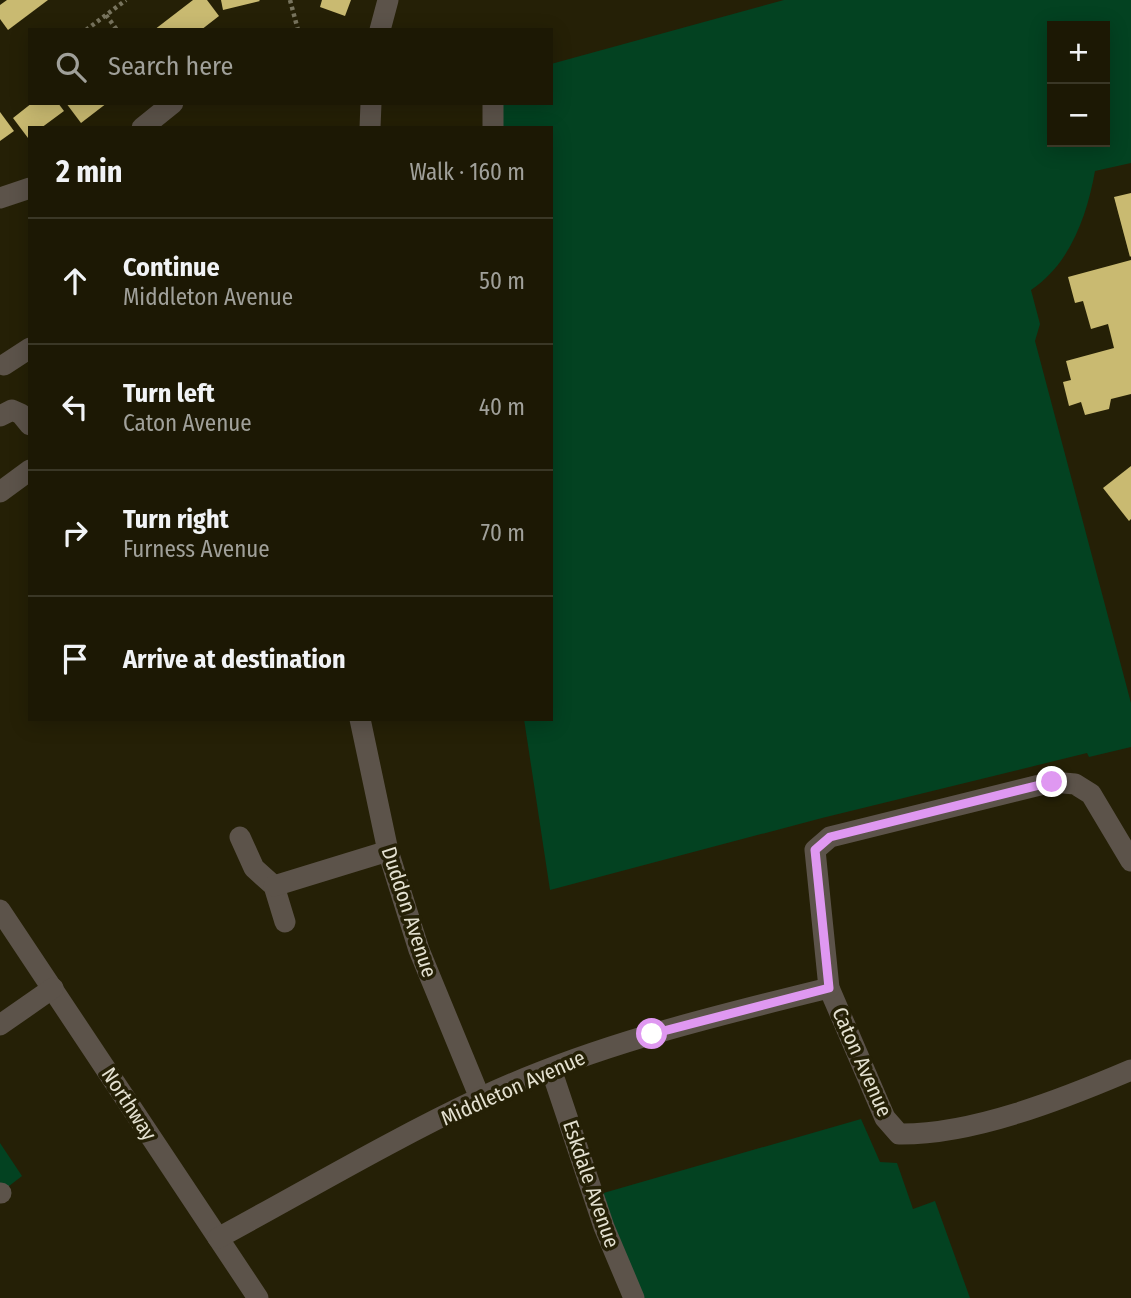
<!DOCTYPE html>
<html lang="en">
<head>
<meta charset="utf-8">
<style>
  :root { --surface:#1c1804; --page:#25210e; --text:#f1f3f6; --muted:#a0a09a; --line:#3a3726 }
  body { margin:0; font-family:"Fira Sans Condensed",sans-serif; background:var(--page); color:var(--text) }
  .controls { position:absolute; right:21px; top:21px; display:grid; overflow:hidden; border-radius:0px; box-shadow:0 4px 18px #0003 }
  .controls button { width:63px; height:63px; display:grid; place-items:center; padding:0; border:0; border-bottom:2px solid var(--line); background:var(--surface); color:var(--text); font:35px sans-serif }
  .stop { position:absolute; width:21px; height:21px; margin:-16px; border:5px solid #df98f1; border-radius:50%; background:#fff }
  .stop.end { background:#df98f1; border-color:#fff; box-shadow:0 2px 7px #0008 }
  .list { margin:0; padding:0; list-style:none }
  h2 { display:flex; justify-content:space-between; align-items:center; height:91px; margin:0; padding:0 28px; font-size:30px }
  h2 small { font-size:23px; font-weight:400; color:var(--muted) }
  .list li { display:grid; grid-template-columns:46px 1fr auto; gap:21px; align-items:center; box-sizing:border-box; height:126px; padding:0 28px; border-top:2px solid var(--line) }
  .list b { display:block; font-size:26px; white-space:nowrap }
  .list p { margin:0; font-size:23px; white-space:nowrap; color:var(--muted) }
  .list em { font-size:23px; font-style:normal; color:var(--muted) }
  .icon { flex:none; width:38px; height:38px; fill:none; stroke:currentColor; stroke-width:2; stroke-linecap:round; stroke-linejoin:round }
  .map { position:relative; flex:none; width:1131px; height:1298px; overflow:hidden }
  .search { position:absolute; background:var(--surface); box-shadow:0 4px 18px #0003; left:28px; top:28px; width:525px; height:77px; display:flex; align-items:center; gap:18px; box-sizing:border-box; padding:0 24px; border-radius:0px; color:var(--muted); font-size:26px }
  .panel { position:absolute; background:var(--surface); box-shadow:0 4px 18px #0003; left:28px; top:126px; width:525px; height:595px; border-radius:0px }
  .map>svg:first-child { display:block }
  .green { fill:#034221; fill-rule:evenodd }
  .building { fill:#c9ba71 }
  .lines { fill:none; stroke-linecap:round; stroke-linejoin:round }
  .path { stroke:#78745e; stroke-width:4.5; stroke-dasharray:3.5 3.5; stroke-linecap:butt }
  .minor { stroke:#5c534a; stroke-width:21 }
  .route { stroke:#df98f1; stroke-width:9 }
  .labels { text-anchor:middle; stroke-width:7; stroke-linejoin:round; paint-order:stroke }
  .street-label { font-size:21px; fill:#e4e1d1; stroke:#252006 }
</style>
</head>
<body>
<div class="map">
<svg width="1131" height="1298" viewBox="0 0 1131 1298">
  <rect width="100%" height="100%" fill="#252006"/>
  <g class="green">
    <path d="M784 0H1131V163L1095 171C1087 215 1071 263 1031 290L1040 324 1035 341 1131 703V747L1089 757 1087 753 822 818 550 890 524 719H551V128H495V103H551V64ZM1052 26H1105V142H1052Z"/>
    <path d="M861 1119 880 1162 897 1163 913 1209 935 1201 970 1298H634L593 1196Z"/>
    <path d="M0 1143 22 1176 0 1193Z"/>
  </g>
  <g class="building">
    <path d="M7 0H48L8 30 0 19V5Z"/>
    <path d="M193 0H207L219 16 201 30H154Z"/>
    <path d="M221 0H259L260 1 223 10Z"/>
    <path d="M322 0H351L345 16 320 7Z"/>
    <path d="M32 103H58L64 111 41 128H30L28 138 13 118Z"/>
    <path d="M66 103H107L81 123Z"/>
    <path d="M0 112 14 131 0 141Z"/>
    <path d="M1131 193V256L1130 257 1114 197Z"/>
    <path d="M1131 260V394L1111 399 1109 409 1085 415 1081 402 1069 406 1063 382 1071 380 1066 361 1114 348 1108 324 1091 329 1083 301 1075 303 1068 277Z"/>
    <path d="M1131 466V519L1129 521 1103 488Z"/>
  </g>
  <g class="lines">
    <g class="path">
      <path d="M290 0 298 30"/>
      <path d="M106 15 117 30"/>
      <path d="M86 30 126 0"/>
    </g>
    <g class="minor">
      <path d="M380 30 388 0"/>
      <path d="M493 103V128"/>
      <path d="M142 128 173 103"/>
      <path d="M370 128 371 103"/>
      <path d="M0 198 30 188"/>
      <path d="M4 365 30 348"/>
      <path d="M0 416 12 410 21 414 30 425"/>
      <path d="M0 492 30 470"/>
      <path d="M360 719 388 851 419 950 480 1098"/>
      <path d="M240 837 254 868 274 886 285 922"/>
      <path d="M1131 861 1091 794 1075 784 1052 782 830 837 815 850 829 988 885 1118 899 1134C972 1135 1063 1099 1131 1070"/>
      <path d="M274 886 388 851"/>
      <path d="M0 910 258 1298"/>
      <path d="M0 1025 53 988"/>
      <path d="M551 1069 604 1227 634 1298"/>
      <path d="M0 1193H1"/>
      <path d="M218 1238C305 1191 391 1140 480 1098 590 1046 711 1017 829 988"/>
    </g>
  </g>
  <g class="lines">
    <path class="route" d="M652 1034 829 988 815 850 830 837 1052 782"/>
  </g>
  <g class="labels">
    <g class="street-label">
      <text transform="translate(409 912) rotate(72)" y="7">Duddon Avenue</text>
      <text transform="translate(862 1062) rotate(66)" y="7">Caton Avenue</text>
      <text transform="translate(513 1088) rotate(-24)" y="7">Middleton Avenue</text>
      <text transform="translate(129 1104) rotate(57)" y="7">Northway</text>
      <text transform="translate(591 1184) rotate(71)" y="7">Eskdale Avenue</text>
    </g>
  </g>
</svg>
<div class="controls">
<button>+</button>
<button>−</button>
</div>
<div class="stop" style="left:652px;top:1034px"></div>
<div class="stop end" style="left:1052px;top:782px"></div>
<div class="search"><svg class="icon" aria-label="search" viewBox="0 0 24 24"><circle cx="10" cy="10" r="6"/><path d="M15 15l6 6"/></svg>Search here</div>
<section class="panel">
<h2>2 min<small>Walk · 160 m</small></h2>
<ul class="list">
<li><svg class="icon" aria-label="ahead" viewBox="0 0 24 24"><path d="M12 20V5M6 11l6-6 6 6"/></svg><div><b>Continue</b><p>Middleton Avenue</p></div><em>50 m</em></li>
<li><svg class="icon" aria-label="left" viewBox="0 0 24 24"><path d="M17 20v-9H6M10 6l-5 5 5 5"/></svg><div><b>Turn left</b><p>Caton Avenue</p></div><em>40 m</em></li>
<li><svg class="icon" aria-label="right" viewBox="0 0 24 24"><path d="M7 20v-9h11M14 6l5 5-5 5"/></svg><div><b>Turn right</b><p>Furness Avenue</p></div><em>70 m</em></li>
<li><svg class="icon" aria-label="arrive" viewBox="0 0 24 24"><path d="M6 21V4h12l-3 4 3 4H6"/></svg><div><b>Arrive at destination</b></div></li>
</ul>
</section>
</div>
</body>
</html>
